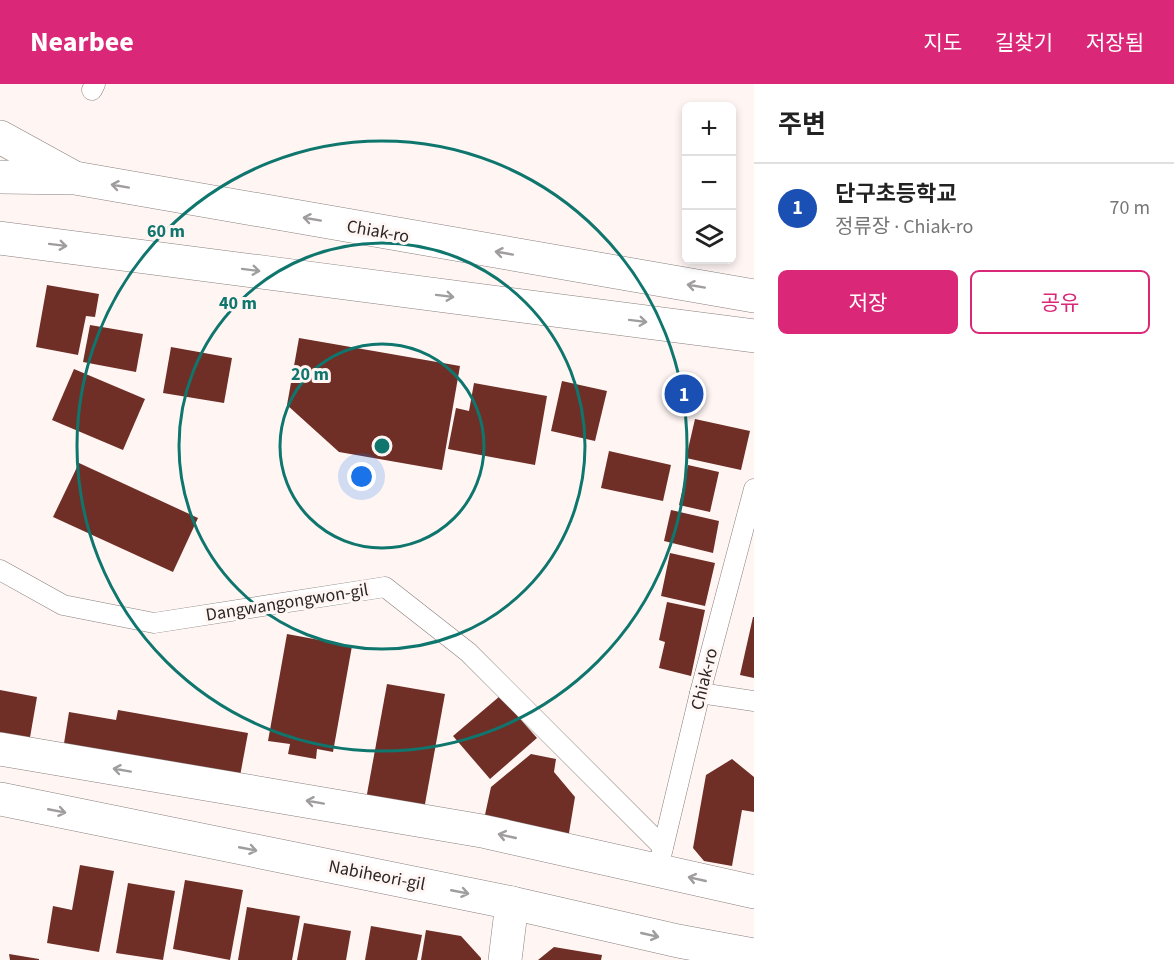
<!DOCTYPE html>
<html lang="ko">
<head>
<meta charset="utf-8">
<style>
  :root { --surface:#fff; --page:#f6f6f6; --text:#222; --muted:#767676; --line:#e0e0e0; --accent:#db2777 }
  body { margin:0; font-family:"Source Sans 3","Noto Sans KR",sans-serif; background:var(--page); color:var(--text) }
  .controls { position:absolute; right:18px; top:18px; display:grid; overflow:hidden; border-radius:9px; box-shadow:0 3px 9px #0003 }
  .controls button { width:54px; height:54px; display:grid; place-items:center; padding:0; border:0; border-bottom:2px solid var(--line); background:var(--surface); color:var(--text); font:30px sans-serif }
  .you { position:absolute; left:362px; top:393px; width:21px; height:21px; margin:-15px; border:4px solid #fff; border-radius:50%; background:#1a73e8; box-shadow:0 0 0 9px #1a73e833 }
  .badge { display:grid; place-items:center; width:39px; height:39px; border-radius:50%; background:var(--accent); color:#fff; font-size:20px; font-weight:700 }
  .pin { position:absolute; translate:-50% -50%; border:3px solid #fff; box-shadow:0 2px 6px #0006 }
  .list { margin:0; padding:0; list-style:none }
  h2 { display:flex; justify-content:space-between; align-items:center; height:78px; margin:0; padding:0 24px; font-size:26px }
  h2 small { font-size:20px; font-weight:400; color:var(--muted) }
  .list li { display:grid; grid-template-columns:39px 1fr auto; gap:18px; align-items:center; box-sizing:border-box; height:90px; padding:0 24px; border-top:2px solid var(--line) }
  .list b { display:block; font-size:22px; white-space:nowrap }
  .list p { margin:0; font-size:20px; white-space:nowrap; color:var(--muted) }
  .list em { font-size:20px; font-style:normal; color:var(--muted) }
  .actions { display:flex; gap:12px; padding:18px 24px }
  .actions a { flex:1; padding:14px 0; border:2px solid var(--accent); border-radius:9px; text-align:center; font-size:21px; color:var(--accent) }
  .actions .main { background:var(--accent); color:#fff }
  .icon { flex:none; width:33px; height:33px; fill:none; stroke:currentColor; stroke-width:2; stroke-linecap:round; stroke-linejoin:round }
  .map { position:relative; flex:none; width:754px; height:876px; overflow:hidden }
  header { display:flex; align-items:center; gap:36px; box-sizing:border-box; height:84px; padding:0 30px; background:var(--accent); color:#fff }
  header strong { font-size:28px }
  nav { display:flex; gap:33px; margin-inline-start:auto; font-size:21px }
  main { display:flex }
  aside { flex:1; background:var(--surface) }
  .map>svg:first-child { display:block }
  .building { fill:#6f2f27 }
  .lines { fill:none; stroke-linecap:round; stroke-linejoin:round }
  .lane-casing { stroke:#887f7e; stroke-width:21 }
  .street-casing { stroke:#887f7e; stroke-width:34 }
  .secondary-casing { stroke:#887f7e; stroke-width:34 }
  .lane { stroke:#fff; stroke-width:20 }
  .street { stroke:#fff; stroke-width:33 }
  .secondary { stroke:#fff; stroke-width:33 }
  .oneway { stroke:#9f9d9d }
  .ring { fill:none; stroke:#0f766e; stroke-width:3 }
  .labels { text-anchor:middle; stroke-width:6; stroke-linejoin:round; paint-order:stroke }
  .street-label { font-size:18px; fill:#2a2626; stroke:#fff6f4 }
  .centre { fill:#0f766e; stroke:#fff6f4; stroke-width:3 }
  .ring-label { font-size:18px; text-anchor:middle; font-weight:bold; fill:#0f766e; stroke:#fff6f4; stroke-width:6; stroke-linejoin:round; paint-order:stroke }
</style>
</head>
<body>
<header>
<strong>Nearbee</strong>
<nav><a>지도</a><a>길찾기</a><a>저장됨</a></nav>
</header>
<main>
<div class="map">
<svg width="754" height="876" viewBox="0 0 754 876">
  <rect width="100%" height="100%" fill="#fff6f4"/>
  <g class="building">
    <path d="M47 201 99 210 95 233 86 232 78 271 36 263Z"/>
    <path d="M90 241 143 250 136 288 83 278Z"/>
    <path d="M299 254 460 282 442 386 339 368 287 321Z"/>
    <path d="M171 263 232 274 224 319 163 309Z"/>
    <path d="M74 285 145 315 123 366 52 336Z"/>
    <path d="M562 297 607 307 595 357 551 347Z"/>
    <path d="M474 299 547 312 535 381 448 365 456 324 469 327Z"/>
    <path d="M695 335 750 347 741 386 686 374Z"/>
    <path d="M609 367 671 381 663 417 601 404Z"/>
    <path d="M79 379 198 434 173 488 53 433Z"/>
    <path d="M688 381 719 388 710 428 679 421Z"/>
    <path d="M671 426 719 437 713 469 664 457Z"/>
    <path d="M670 469 715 479 705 522 661 512Z"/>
    <path d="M667 518 705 526 691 592 659 584 665 558 659 556Z"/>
    <path d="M753 533H754V594L740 591Z"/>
    <path d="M287 550 352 562 333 668 317 665 316 675 288 670 290 660 268 657Z"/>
    <path d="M387 600 445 610 423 731 365 721Z"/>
    <path d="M0 606 37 613 28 665 0 660Z"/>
    <path d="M500 612 537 654 490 695 453 652Z"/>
    <path d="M118 626 248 649 238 703 62 672 69 628 116 636Z"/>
    <path d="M531 670 556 675 554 688 575 713 568 755 483 740 491 703Z"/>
    <path d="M732 675 754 693V728L742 726 732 782 704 777 693 764 706 691Z"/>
    <path d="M80 781 114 787 99 868 47 859 53 822 72 826Z"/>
    <path d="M185 796 243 806 230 876 173 865Z"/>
    <path d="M128 799 175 807 163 876 116 869Z"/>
    <path d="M247 823 300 832 292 876H238Z"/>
    <path d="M304 839 351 847 346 876H297Z"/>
    <path d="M371 842 422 851 417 876H365Z"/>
    <path d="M426 846 461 852 481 874V876H421Z"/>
    <path d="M554 863 602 871 601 876H538Z"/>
    <path d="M9 870 39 875V876H10Z"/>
  </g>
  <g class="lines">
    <g class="lane-casing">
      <g id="lane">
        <path d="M92 6 95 0"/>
        <path d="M0 486 63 521 154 539 385 503 468 568 663 763"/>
        <path d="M700 609 754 617"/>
        <path d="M661 772 700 609 754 405"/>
      </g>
    </g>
    <g class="street-casing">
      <path id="street" d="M505 876 512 819"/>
    </g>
    <g class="secondary-casing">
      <g id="secondary">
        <path d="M0 53 71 92"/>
        <path d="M0 93 75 94 754 212"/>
        <path d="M0 154 754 252"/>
        <path d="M0 665 482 747 754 808"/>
        <path d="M0 715 512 819 678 857 754 871"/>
      </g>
    </g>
    <use href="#lane" class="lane"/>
    <use href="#street" class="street"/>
    <use href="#secondary" class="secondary"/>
  </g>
  <defs><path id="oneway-shaft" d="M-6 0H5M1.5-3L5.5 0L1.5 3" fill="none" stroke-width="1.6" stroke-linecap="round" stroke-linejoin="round" transform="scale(1.5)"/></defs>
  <g class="oneway">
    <use href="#oneway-shaft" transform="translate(120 102) rotate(-170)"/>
    <use href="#oneway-shaft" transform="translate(312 135) rotate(-170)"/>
    <use href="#oneway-shaft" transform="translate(58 161) rotate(7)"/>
    <use href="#oneway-shaft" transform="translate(504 169) rotate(-170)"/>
    <use href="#oneway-shaft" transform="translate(251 186) rotate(7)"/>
    <use href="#oneway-shaft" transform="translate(696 202) rotate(-170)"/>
    <use href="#oneway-shaft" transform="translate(445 212) rotate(7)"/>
    <use href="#oneway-shaft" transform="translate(638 237) rotate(7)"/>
    <use href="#oneway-shaft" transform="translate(122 686) rotate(-170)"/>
    <use href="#oneway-shaft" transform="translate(315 718) rotate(-170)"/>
    <use href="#oneway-shaft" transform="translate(57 727) rotate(11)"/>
    <use href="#oneway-shaft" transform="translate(507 752) rotate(-167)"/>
    <use href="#oneway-shaft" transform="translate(248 765) rotate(11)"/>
    <use href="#oneway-shaft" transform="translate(697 795) rotate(-167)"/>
    <use href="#oneway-shaft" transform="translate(460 808) rotate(11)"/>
    <use href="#oneway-shaft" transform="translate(650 851) rotate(13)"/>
  </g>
  <g class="ring">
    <circle cx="382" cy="362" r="102"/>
    <circle cx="382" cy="362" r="203"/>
    <circle cx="382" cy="362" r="305"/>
  </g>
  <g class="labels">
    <g class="street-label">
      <text transform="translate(378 147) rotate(10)" y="6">Chiak-ro</text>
      <text transform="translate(287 518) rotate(-9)" y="6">Dangwangongwon-gil</text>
      <text transform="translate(704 595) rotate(-76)" y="6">Chiak-ro</text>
      <text transform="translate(377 791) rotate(11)" y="6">Nabiheori-gil</text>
    </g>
  </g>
  <circle cx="382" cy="362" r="9" class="centre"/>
  <g class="ring-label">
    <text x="166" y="153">60 m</text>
    <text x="238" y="225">40 m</text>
    <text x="310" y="296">20 m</text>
  </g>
</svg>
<div class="controls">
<button>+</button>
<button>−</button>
<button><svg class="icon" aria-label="layers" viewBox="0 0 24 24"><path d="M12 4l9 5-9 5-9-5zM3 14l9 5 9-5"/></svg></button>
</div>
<div class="you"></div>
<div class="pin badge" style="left:684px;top:310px;background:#1a4fb4">1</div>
</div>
<aside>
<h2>주변<small></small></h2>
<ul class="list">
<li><span class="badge" style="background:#1a4fb4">1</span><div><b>단구초등학교</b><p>정류장 · Chiak-ro</p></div><em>70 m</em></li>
</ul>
<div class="actions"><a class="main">저장</a><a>공유</a></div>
</aside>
</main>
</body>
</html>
